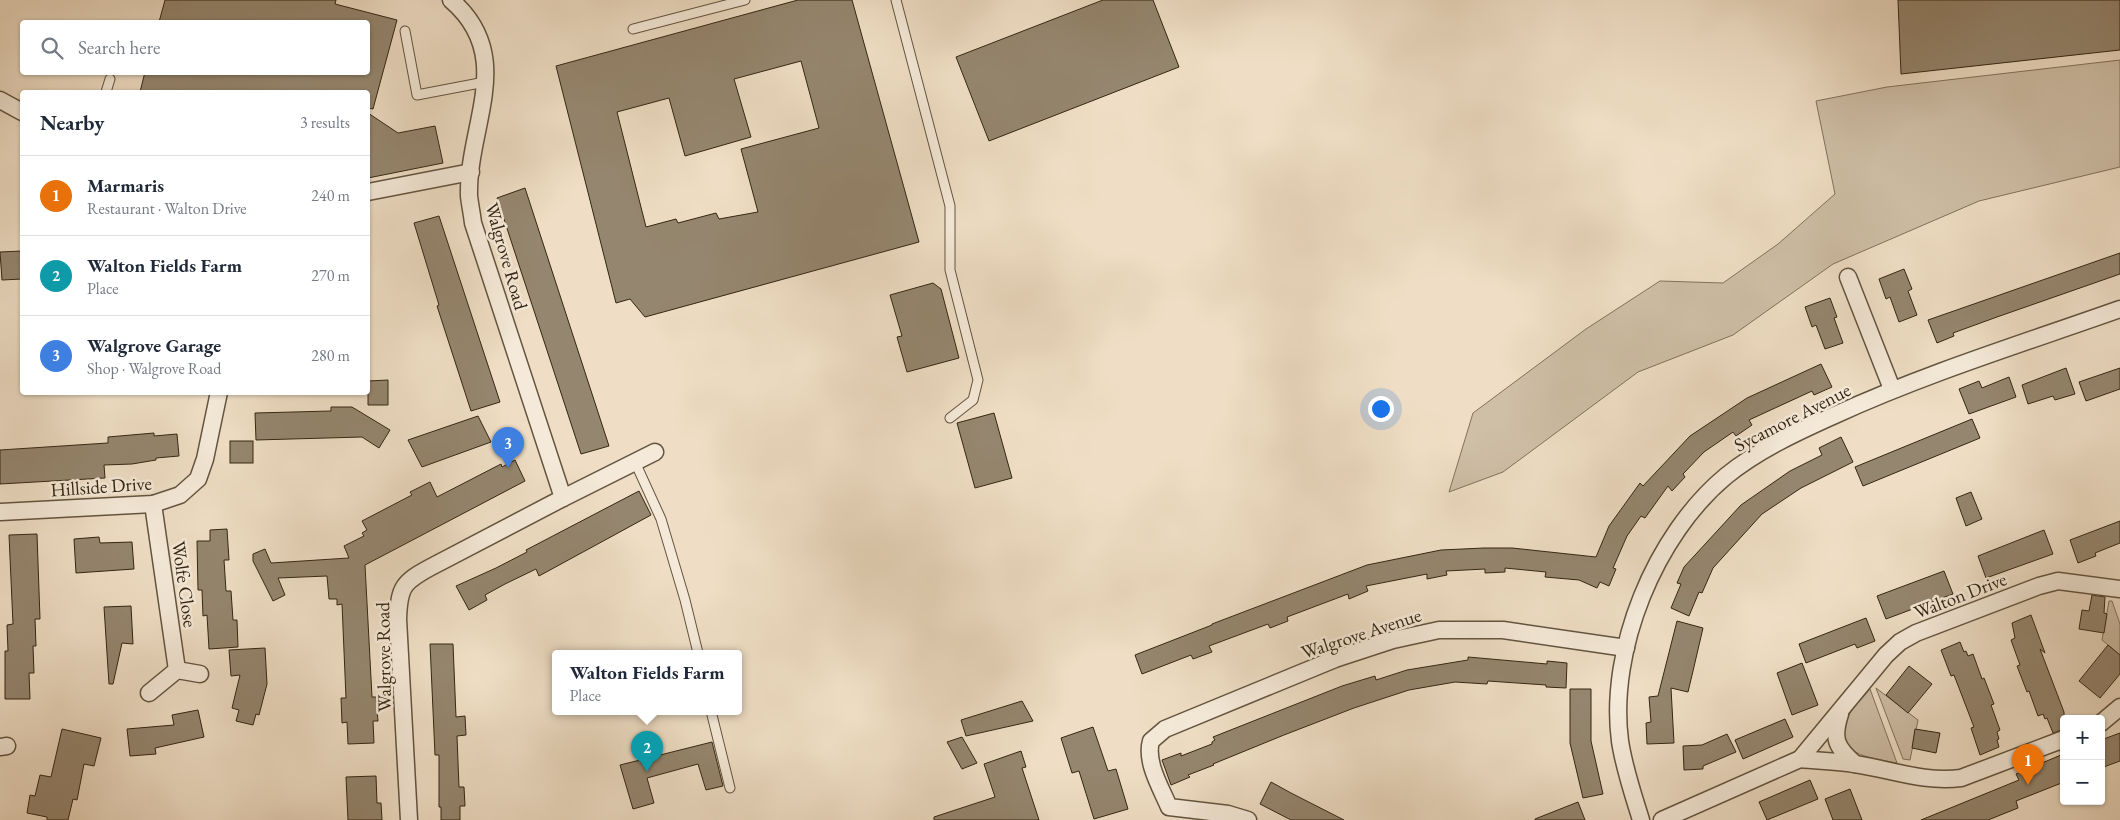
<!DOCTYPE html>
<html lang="en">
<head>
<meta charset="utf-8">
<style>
  :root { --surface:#fff; --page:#f2f2f3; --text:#1f2937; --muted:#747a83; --line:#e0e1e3; --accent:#8f2418 }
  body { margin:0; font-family:"EB Garamond",serif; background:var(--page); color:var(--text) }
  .controls { position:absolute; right:15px; bottom:15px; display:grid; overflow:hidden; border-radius:5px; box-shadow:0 1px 4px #0004 }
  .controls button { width:45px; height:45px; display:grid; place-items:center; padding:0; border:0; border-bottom:1px solid var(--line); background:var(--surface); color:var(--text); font:25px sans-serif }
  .you { position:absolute; left:1380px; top:408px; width:18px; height:18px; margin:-12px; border:4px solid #fff; border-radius:50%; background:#1a73e8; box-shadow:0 0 0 8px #1a73e833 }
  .badge { display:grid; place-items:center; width:32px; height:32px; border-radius:50%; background:var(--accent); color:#fff; font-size:16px; font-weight:700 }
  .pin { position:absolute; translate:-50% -41px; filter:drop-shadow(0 1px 2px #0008) }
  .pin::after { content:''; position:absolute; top:26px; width:18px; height:15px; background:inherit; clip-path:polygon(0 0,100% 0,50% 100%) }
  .popup { position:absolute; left:552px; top:650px; width:190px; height:65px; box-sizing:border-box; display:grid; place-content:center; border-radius:5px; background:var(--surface); filter:drop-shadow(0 1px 4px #0005); font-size:16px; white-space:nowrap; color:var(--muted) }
  .popup b { font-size:19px; color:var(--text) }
  .popup::after { content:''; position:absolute; left:50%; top:100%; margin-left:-10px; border:10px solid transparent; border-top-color:var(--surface) }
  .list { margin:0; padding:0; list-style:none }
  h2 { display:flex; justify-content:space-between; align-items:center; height:65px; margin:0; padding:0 20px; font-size:21px }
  h2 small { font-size:16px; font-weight:400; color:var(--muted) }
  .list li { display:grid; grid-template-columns:32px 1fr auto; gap:15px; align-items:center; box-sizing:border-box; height:80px; padding:0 20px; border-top:1px solid var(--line) }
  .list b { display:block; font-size:19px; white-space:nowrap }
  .list p { margin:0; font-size:16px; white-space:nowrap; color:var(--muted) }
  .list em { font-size:16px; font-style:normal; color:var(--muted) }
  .icon { flex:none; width:28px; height:28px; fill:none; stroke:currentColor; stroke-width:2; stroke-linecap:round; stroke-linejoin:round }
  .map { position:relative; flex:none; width:2120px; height:820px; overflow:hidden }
  .search { position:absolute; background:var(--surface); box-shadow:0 1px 4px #0004; left:20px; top:20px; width:350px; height:55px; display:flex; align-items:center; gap:12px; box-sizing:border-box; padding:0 18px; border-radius:5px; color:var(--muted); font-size:19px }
  .panel { position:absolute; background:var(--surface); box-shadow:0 1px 4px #0004; left:20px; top:90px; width:350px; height:305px; border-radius:5px }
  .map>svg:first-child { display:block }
  .green { fill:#cfbfa7; stroke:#82725c }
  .building { fill:#95866f; stroke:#342612; fill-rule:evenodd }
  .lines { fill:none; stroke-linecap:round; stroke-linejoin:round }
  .service-casing { stroke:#63543f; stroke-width:11 }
  .minor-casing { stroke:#63543f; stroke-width:19 }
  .service { stroke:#f5ead9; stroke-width:9 }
  .minor { stroke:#f5ead9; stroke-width:16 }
  .labels { text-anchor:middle; stroke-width:5; stroke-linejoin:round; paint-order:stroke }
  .street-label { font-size:19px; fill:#342612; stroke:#f5ead9 }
</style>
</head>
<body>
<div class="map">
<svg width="2120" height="820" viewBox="0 0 2120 820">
  <rect width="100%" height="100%" fill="#efdec5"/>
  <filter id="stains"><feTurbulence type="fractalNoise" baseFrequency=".004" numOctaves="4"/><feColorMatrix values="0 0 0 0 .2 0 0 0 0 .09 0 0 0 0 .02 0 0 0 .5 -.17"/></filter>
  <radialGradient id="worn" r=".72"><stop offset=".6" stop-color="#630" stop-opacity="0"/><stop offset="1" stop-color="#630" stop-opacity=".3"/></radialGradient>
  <g class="green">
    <path d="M2120 60V167L1979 201 1833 264 1733 335 1638 372 1503 472 1449 492 1473 413 1586 329 1660 281 1723 283 1778 244 1835 194 1816 101 1887 87Z"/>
    <path d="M2109 601H2112L2120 624V655L2102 640Z"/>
    <path d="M1876 688 1918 720 1910 760 1903 759Z"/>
    <path d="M1870 689 1897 763C1872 758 1829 755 1848 717 1853 707 1863 698 1870 689Z"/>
  </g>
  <g class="building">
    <path d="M165 0H336L335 4 397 20 373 109 368 108V92H140L145 72H368V22H159Z"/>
    <path d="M798 0H852L919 242 645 317 630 299 616 303 556 66ZM801 61 819 128 741 149 758 212 719 219 716 213 678 223 676 219 646 227 617 112 669 98 685 156 751 137 734 79Z"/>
    <path d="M1103 0H1153L1179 67 989 141 956 57Z"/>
    <path d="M1898 0H2120V50L1901 74Z"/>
    <path d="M368 113 398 133 435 126 443 163 368 178Z"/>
    <path d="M525 188 609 446 581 454 497 198Z"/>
    <path d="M439 216 500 402 471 411 437 306 439 305 414 223Z"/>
    <path d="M22 251V279L2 280 0 252Z"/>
    <path d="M2120 253V274L1997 317 1953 333 1954 336 1937 343 1928 320Z"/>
    <path d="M1904 269 1912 289 1908 291 1917 315 1899 322 1890 297 1886 299 1879 279Z"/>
    <path d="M933 283 941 289 959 358 907 372 897 337 902 336 890 295Z"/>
    <path d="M1830 298 1837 317 1834 318 1843 343 1825 349 1816 325 1812 327 1805 307Z"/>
    <path d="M1821 364 1832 387 1814 395 1812 391 1749 420 1752 425 1736 436 1733 432 1704 452 1683 474 1685 477 1672 491 1668 486 1645 518 1641 516 1627 536 1613 568 1616 569 1609 586 1600 582 1597 588 1579 580 1545 577 1546 572 1505 568V572L1485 573V569L1446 571 1447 575 1427 579V574L1366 586 1368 591 1349 599 1348 594 1287 617 1288 621 1270 628 1268 624 1209 646 1212 652 1193 659 1191 655 1142 674 1135 655 1212 625V624L1367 565 1441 550 1484 548H1512L1596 557 1609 526 1640 483 1643 486 1690 436 1747 398Z"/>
    <path d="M2066 368 2075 394 2055 400 2053 396 2028 404 2022 385Z"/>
    <path d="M2120 368V389L2086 401 2079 382Z"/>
    <path d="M2009 377 2016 397 1969 414 1959 389 1979 381 1982 388Z"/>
    <path d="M388 380V405H368V381Z"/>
    <path d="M331 407H352L390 430 379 448 362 437 256 440 255 413 331 411Z"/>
    <path d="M994 413 1012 478 975 488 957 423Z"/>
    <path d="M478 416 491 442 422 467 408 440Z"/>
    <path d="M1972 419 1980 438 1863 486 1855 467Z"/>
    <path d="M154 433V436L177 434 179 456 156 458V460L132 464 104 465 105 478 0 484V450L108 443V437Z"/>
    <path d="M1841 437 1853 462 1801 488 1762 514 1713 568 1702 593 1699 592 1689 616 1671 608 1681 584 1677 583 1684 567 1741 505 1790 471 1822 455 1819 448Z"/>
    <rect x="230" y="441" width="23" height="22"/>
    <path d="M515 460 525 481 365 565 372 697H376L378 721H373L374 743 348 744 347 722 342 723 341 698H346L342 604 337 605V599H329L327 576 278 578 285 595 273 601 253 561V554L265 549 271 563 349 558 344 546 364 536 362 533 367 530 362 521 412 495 410 492 430 482 437 497 501 464 502 467Z"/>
    <path d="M639 491 651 515 539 576 536 569 505 584 485 595 487 600 469 610 456 586 496 568 527 552 526 550Z"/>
    <path d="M1971 492 1982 519 1966 526 1956 498Z"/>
    <path d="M2120 521V543L2095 553 2096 556 2078 563 2070 540Z"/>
    <path d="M227 529 229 560H224L226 591H231L233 620H237L238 647 209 649 207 615 203 616 202 590H198L197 541H210V530Z"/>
    <path d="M2044 530 2053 554 1986 578 1978 556Z"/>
    <path d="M37 534 40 619H35L36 646H33L34 673H29L30 699H5V651H8L7 625 13 624 9 535Z"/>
    <path d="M99 537 100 543 132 542 134 569 76 573 74 539Z"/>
    <path d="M1944 571 1953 594 1886 619 1877 596Z"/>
    <path d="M2092 595 2105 597 2104 613 2107 614 2104 633 2079 629 2082 610 2089 611Z"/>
    <path d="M131 606 133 644 122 643 113 684H109L104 607Z"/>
    <path d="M2031 615 2045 653 2040 649 2064 712V729L2053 733 2047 718 2045 719 2043 714 2038 716 2029 691 2027 692 2017 666 2020 665 2011 640 2015 638 2012 623Z"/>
    <path d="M1866 618 1875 641 1857 648 1855 644 1806 663 1799 644Z"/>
    <path d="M1677 621 1703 628 1693 671 1688 692 1671 688 1674 743 1647 744 1646 723 1651 722 1649 697 1658 696Z"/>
    <path d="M1960 642 1964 652 1966 651 1968 656 1973 654 1982 679 1984 678 1994 704 1991 705 2000 730 1997 732 1999 739 1997 740 1999 747 1980 755 1971 728 1974 727 1954 675 1951 676 1941 650Z"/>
    <path d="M430 644H453L456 717 465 716 466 735 457 736 459 787H464L465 806H460V820H441V807H439V755H435Z"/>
    <path d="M2108 645 2120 655V674L2100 698 2079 681Z"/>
    <path d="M265 648 267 684 259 715 256 714 253 725 236 721 239 710 232 708 240 675 231 676 229 650Z"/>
    <path d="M1468 657 1547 664V661L1567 663 1566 688 1546 687V685L1488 681 1487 684 1455 682 1409 690 1354 708 1284 735 1213 764 1214 765 1188 775 1190 777 1171 785 1162 760 1181 753V756L1212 744V742L1215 740 1213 737 1342 686 1375 676 1376 680 1407 670 1468 660Z"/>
    <path d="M1802 663 1818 705 1792 715 1777 673Z"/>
    <path d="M1909 666 1932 684 1908 713 1886 695Z"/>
    <path d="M1570 689H1591V741L1603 794 1583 798 1570 743Z"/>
    <path d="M1022 701 1033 721 966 736 961 720Z"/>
    <path d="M198 710 204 737 155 748 156 754 130 756 127 729 174 725 172 715Z"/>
    <path d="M1785 719 1793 737 1743 759 1735 740Z"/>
    <path d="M1093 727 1108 771 1116 769 1128 809 1094 819 1079 771 1072 773 1061 738Z"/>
    <path d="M62 729 101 738 94 766 84 764 77 800 73 799 68 820H47V817L27 813 30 795 35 796 40 775 51 777Z"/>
    <path d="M1915 729 1940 733 1936 753 1912 748Z"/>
    <path d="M2120 733V761L2101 768V740Z"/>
    <path d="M1727 734 1736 752 1703 766V769L1684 770 1683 746 1702 745Z"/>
    <path d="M962 737 977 763 962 769 947 742Z"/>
    <path d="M712 742 723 786 706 790 698 764 647 778 654 803 633 809 620 765Z"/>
    <path d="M2064 750V782L2016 801 2018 808 1988 820H1921L2019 780 2016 774 2061 755 2060 751Z"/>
    <path d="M1021 751 1026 767 1022 768 1039 820H934V817L995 797 984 764Z"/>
    <path d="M376 776 377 803H381L382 820H348L346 777Z"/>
    <path d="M1810 780 1818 799 1767 820 1759 802Z"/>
    <path d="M1271 782 1291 793 1344 820H1291L1260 804Z"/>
    <path d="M1850 789 1862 820H1833L1825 799Z"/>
    <path d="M1578 802 1585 820H1535V819Z"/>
  </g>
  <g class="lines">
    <g class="service-casing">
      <g id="service">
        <path d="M896 0 950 206V270L978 380 973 400 950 418"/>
        <path d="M633 29 745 0"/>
        <path d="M405 31 417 95 485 82"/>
        <path d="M106 92 110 79"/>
        <path d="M635 462 661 519 685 600 698 653"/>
        <path d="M711 711 730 788"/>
      </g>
    </g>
    <g class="minor-casing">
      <g id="minor">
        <path d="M0 100 22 112"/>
        <path d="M368 192 471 172"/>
        <path d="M1848 277 1892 389"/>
        <path d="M563 498 655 452"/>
        <path d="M153 504 177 670"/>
        <path d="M0 512 153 504 180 495 198 479 205 459 219 392"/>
        <path d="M149 693 177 670 200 674"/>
        <path d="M1840 714C1832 739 1836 747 1855 764"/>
        <path d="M2101 723 2120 707"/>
        <path d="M0 747 7 746"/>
        <path d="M1800 759C1818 761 1836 761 1854 764 1890 769 1924 783 1961 778L2064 739"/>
        <path d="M409 820 398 619C399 587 403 582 431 567L563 498 473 223C472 214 470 205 469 196 467 125 517 57 451 0"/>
        <path d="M1248 820 1228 814 1169 807C1161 788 1145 762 1151 741L1165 729 1335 659 1393 640 1439 630H1503L1626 648"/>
        <path d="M1641 820C1633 794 1624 768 1620 741 1608 650 1655 535 1726 476 1758 450 1797 432 1835 415 1927 373 2024 343 2120 309"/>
        <path d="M1662 820 1800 759 1886 655 1900 642 1916 633 2039 586 2058 581 2120 589"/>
      </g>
    </g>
    <use href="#service" class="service"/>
    <use href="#minor" class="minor"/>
  </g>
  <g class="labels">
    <g class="street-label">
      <text transform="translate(507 256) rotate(74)" y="7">Walgrove Road</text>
      <text transform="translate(1792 417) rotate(-27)" y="7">Sycamore Avenue</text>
      <text transform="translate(101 486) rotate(-4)" y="7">Hillside Drive</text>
      <text transform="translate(185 584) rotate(82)" y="7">Wolfe Close</text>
      <text transform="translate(1960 595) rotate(-21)" y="7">Walton Drive</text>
      <text transform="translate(1361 633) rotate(-18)" y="7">Walgrove Avenue</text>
      <text transform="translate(383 657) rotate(-91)" y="7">Walgrove Road</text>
    </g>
  </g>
  <rect width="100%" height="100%" filter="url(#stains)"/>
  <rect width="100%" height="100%" fill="url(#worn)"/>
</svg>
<div class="controls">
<button>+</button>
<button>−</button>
</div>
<div class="you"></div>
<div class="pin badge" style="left:2028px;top:785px;background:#e8710a">1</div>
<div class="pin badge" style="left:647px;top:772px;background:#0f9aa8">2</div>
<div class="popup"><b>Walton Fields Farm</b>Place</div>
<div class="pin badge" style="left:508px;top:468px;background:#3f7fe0">3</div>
<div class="search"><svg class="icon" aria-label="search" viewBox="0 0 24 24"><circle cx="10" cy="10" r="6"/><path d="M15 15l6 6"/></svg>Search here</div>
<section class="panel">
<h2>Nearby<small>3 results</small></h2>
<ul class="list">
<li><span class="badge" style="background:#e8710a">1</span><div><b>Marmaris</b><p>Restaurant · Walton Drive</p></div><em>240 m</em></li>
<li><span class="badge" style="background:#0f9aa8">2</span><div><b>Walton Fields Farm</b><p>Place</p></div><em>270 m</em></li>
<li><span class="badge" style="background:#3f7fe0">3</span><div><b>Walgrove Garage</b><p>Shop · Walgrove Road</p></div><em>280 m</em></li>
</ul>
</section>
</div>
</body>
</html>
